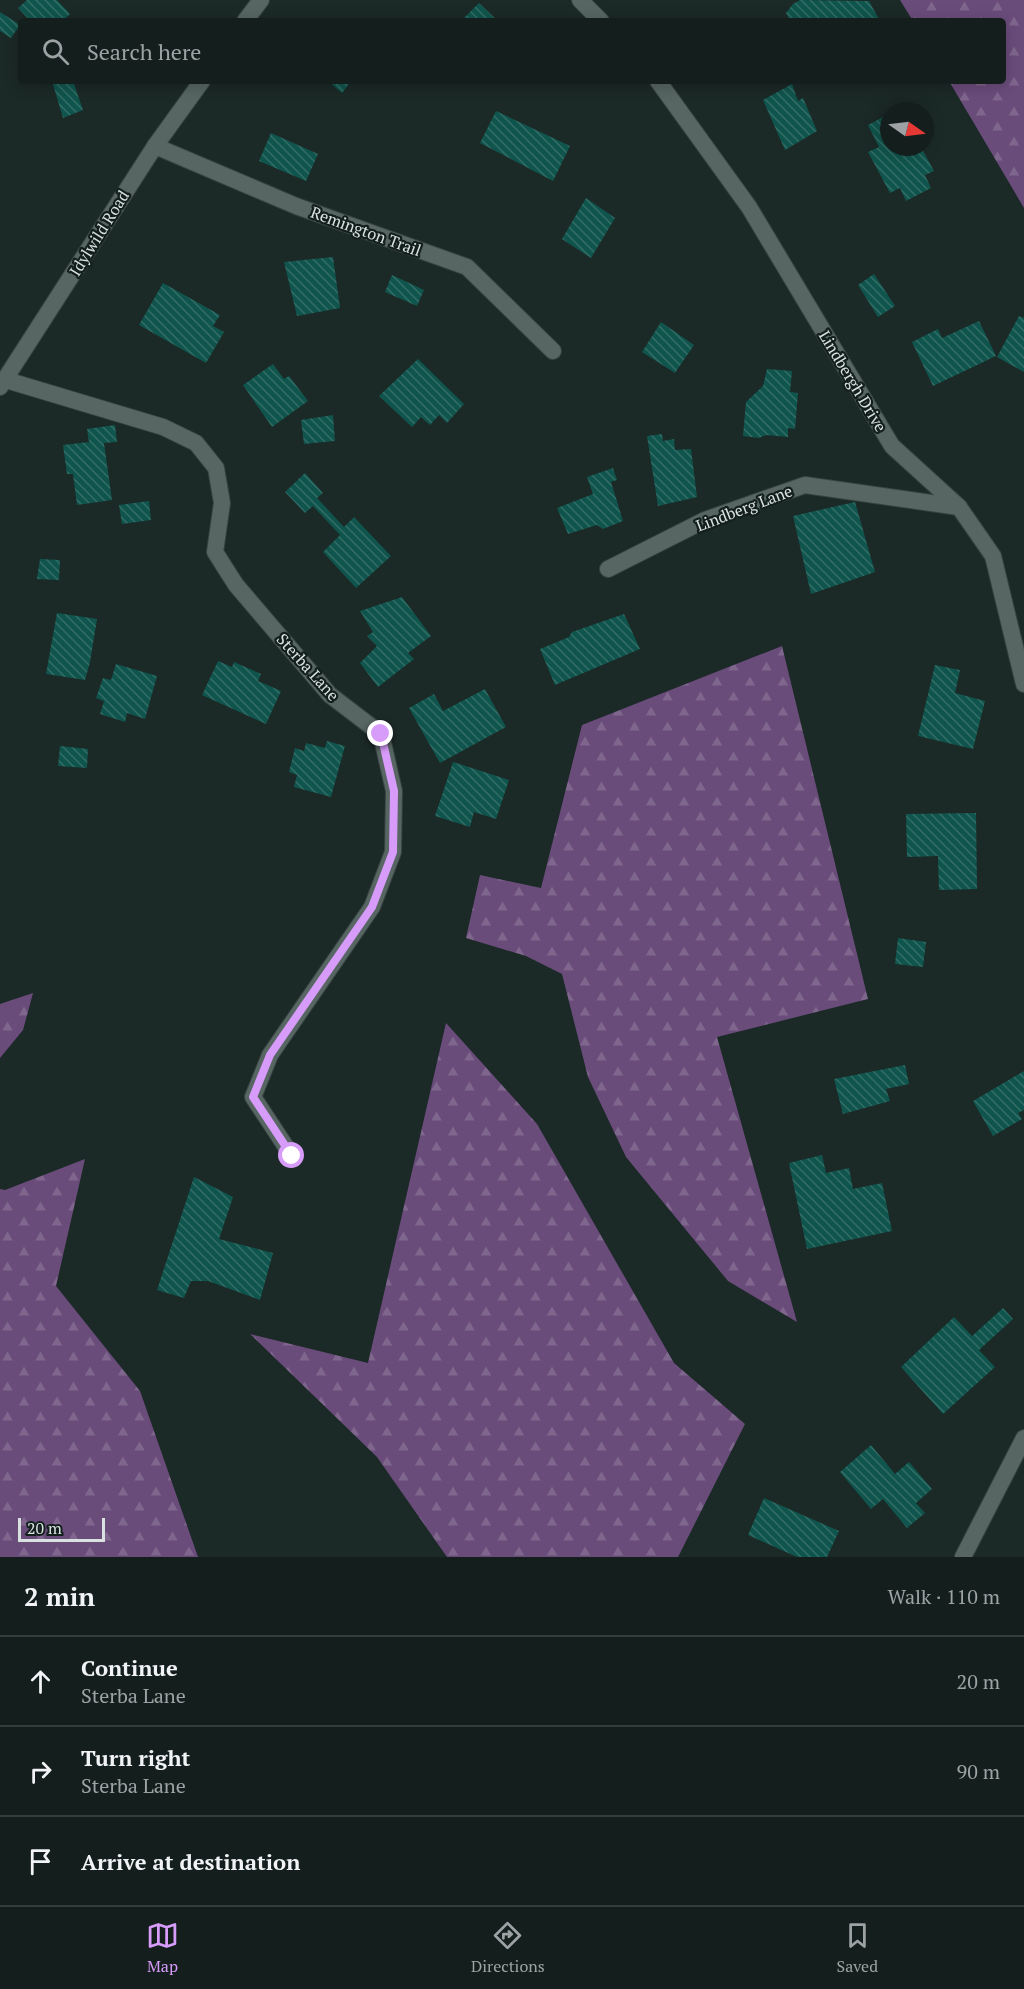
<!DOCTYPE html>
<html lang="en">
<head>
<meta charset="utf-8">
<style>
  :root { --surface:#141f1d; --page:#212c2a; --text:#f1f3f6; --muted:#9da2a4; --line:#333d3b; --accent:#d79bf9 }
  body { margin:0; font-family:"PT Serif",serif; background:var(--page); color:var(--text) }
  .compass { position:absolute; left:880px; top:102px; width:54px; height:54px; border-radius:50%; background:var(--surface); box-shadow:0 3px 15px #0003; rotate:104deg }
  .scale { position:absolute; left:18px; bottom:15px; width:87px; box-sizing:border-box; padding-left:6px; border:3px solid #d9e2e0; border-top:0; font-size:16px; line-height:21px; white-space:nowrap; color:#d9e2e0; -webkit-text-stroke:4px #121f1d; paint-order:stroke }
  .stop { position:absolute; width:18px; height:18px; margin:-14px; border:4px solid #d79bf9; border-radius:50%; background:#fff }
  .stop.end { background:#d79bf9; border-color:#fff; box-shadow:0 2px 6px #0008 }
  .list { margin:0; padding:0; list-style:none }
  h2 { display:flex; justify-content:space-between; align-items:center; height:78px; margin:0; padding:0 24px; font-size:26px }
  h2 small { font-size:20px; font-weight:400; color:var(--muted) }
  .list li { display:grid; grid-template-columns:39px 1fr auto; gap:18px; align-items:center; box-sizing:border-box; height:90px; padding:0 24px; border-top:2px solid var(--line) }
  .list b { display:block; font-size:22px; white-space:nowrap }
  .list p { margin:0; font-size:20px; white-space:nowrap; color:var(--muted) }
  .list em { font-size:20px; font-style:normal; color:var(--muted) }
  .icon { flex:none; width:33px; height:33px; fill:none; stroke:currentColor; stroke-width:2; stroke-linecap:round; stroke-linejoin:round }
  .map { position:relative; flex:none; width:1024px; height:1557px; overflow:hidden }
  .search { position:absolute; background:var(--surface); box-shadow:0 3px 15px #0003; left:18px; right:18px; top:18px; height:66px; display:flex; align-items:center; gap:15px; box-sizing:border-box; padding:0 21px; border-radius:6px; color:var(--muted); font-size:22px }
  .sheet { height:348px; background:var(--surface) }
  nav { display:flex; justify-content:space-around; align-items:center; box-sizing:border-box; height:84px; border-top:2px solid var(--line); background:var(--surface); font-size:16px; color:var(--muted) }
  nav a { display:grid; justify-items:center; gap:3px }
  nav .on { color:var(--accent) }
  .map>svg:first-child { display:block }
  .forest { fill:url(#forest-firs) }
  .building { fill:url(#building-back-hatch) }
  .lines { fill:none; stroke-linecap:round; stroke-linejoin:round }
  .minor-casing { stroke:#384442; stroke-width:18 }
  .minor { stroke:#576663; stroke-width:16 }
  .route { stroke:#d79bf9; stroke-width:8 }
  .labels { text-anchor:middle; stroke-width:4.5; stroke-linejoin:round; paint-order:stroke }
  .street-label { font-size:16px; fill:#d9e2e0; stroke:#121f1d }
</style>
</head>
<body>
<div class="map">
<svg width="1024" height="1557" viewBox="0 0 1024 1557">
  <defs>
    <pattern id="forest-firs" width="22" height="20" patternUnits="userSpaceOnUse" patternTransform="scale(1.5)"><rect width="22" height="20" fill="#6a4c7b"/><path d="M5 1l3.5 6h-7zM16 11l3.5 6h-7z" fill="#7f668d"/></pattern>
    <pattern id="building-back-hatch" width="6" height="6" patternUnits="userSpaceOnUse" patternTransform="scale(1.5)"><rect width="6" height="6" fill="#10554d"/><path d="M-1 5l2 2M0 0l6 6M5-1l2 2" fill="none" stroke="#326d66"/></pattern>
  </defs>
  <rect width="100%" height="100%" fill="#1b2927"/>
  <g class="forest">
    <path d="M900 0H1024V208L949 81H1003V21H913Z"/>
    <path d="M782 646 868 999 717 1037 797 1322 728 1281 626 1157 588 1077 562 974 526 956 466 938 480 875 541 888 582 725Z"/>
    <path d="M33 993 23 1030 0 1058V1004Z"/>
    <path d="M446 1023 537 1124 674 1363 745 1424 678 1557H447L377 1457 250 1334 368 1363Z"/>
    <path d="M85 1159 56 1286 140 1391 198 1557H0V1189L5 1190Z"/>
  </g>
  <g class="building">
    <path d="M27 0H57L70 14 63 21H30L18 8Z"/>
    <path d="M800 0 869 1 880 21H790L786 13 793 4Z"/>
    <path d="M479 3 498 21H461Z"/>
    <path d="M0 12 20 25 11 38 0 31Z"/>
    <path d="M52 81H73L83 110 63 118Z"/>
    <path d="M328 81H351L342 93Z"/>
    <path d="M792 84 798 101 803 98 817 131 785 150 763 100Z"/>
    <path d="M496 111 570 146 553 181 480 143Z"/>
    <path d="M889 114V147H921L934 171 925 175 931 188 906 201 900 188 890 193 868 152 879 147 868 125Z"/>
    <path d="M271 133 318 154 306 181 259 161Z"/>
    <path d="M586 198 615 218 591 258 562 239Z"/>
    <path d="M333 257 340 308 297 316 284 262Z"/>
    <path d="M874 274 895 306 878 317 858 285Z"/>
    <path d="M392 275 424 290 417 306 385 292Z"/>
    <path d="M163 283 220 315 213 326 224 332 206 363 139 325Z"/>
    <path d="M1019 316 1024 318V372L997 357Z"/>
    <path d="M979 321 996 356 933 386 912 342 938 329 942 338Z"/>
    <path d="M661 322 694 345 675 373 642 352Z"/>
    <path d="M418 359 464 404 447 423 439 415 430 425 421 417 412 427 379 396Z"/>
    <path d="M273 364 284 379 289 376 308 401 272 427 243 385Z"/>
    <path d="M767 369 792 371 790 392 798 393 795 429 788 428V437L766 435 759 438 743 436 746 402 763 386Z"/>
    <path d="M333 415 335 441 304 444 301 420Z"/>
    <path d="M115 425 117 442 104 443 112 500 77 505 73 474H67L63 445 89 442 87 429Z"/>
    <path d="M662 434 663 441 674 439 675 450 691 449 697 497 658 506 647 436Z"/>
    <path d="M613 468 617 480 611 482 623 521 603 529 597 525 568 534 557 508 593 494 587 477Z"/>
    <path d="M305 473 323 493 317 498 344 527 354 517 391 556 356 588 323 552 340 535 313 506 305 513 285 492Z"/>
    <path d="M149 501 151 520 122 524 119 505Z"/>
    <path d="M855 502 875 572 811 594 793 516Z"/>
    <path d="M40 559 60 560 59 580 37 579Z"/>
    <path d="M402 597 431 636 408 653 414 659 378 687 360 663 377 646 367 636 373 632 360 611Z"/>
    <path d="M57 613 97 619 90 662 85 680 46 674Z"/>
    <path d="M624 614 640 649 555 685 540 649 569 637 572 632Z"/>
    <path d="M218 661 232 667 234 662 261 674 258 681 281 691 266 724 202 695Z"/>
    <path d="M116 664 157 676 145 719 127 713 125 722 100 714 104 701 96 698 103 678 111 680Z"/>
    <path d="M935 665 960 670 955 693 985 701 973 749 918 736Z"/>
    <path d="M485 689 506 727 440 763 409 708 434 694 443 711Z"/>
    <path d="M327 741 345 746 331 797 294 787 297 775 289 772 295 748 304 751 306 743 325 748Z"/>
    <path d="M60 746 88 749 87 768 58 766Z"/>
    <path d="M453 762 509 780 496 819 474 812 470 827 435 816Z"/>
    <path d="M976 813 977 889 939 890 938 856 907 857 906 814Z"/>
    <path d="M898 938 926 942 923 967 895 964Z"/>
    <path d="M905 1065 909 1084 886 1089 890 1101 843 1114 834 1079Z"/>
    <path d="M1024 1071V1110L1018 1113 1022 1119 993 1136 973 1101Z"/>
    <path d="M822 1155 826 1173 849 1168 853 1189 882 1183 892 1231 807 1249 789 1163Z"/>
    <path d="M194 1177 233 1197 219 1239 273 1253 260 1300 208 1281H191L184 1298 157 1290Z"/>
    <path d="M1003 1308 1013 1319 979 1350 995 1367 943 1414 901 1367 954 1317 972 1336Z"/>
    <path d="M871 1445 895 1474 909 1462 932 1489 916 1503 925 1513 907 1528 883 1499 871 1509 840 1472Z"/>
    <path d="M764 1498 839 1531 827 1557H797L748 1535Z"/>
  </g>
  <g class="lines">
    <g class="minor-casing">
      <g id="minor">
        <path d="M580 0 601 21"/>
        <path d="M245 21 261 0"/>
        <path d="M658 81 749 207 892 446 959 507 993 556 1024 684"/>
        <path d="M155 146 296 206 467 267 553 351"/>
        <path d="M6 380 163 427 196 443 216 468 222 503 215 552 236 585 330 695 381 734 394 791 393 852 372 907 270 1055 253 1097 292 1156"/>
        <path d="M0 387 155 146 202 81"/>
        <path d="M608 569 705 520 805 485 959 507"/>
        <path d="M963 1557 1024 1438"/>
      </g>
    </g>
    <use href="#minor" class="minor"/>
  </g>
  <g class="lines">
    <path class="route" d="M292 1156 253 1097 270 1055 372 907 393 852 394 791 381 734"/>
  </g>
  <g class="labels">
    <g class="street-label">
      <text transform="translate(366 231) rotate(20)" y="6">Remington Trail</text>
      <text transform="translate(99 233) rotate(-58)" y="6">Idylwild Road</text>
      <text transform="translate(853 381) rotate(59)" y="6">Lindbergh Drive</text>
      <text transform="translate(744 508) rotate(-21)" y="6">Lindberg Lane</text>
      <text transform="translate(308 667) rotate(48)" y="6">Sterba Lane</text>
    </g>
  </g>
</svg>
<svg class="compass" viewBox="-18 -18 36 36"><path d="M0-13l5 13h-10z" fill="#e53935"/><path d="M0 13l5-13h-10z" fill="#9da2a4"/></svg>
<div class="scale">20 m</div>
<div class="stop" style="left:292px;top:1156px"></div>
<div class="stop end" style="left:381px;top:734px"></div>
<div class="search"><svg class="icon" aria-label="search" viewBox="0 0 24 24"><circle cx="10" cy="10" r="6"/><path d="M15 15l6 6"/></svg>Search here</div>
</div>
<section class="sheet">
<h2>2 min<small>Walk · 110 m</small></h2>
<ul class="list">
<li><svg class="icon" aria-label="ahead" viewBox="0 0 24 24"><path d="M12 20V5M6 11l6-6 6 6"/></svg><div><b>Continue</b><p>Sterba Lane</p></div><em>20 m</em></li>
<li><svg class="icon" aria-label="right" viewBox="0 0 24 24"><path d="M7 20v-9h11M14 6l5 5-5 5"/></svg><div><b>Turn right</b><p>Sterba Lane</p></div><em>90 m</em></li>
<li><svg class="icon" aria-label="arrive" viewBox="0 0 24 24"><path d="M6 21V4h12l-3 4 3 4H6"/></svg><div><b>Arrive at destination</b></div></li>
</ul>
</section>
<nav>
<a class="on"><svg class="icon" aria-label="map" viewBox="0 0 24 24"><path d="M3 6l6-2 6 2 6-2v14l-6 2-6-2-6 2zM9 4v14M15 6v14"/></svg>Map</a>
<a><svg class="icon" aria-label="directions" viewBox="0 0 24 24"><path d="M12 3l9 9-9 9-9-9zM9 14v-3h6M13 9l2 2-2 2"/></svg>Directions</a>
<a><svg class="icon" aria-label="saved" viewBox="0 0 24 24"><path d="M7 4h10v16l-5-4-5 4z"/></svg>Saved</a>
</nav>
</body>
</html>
